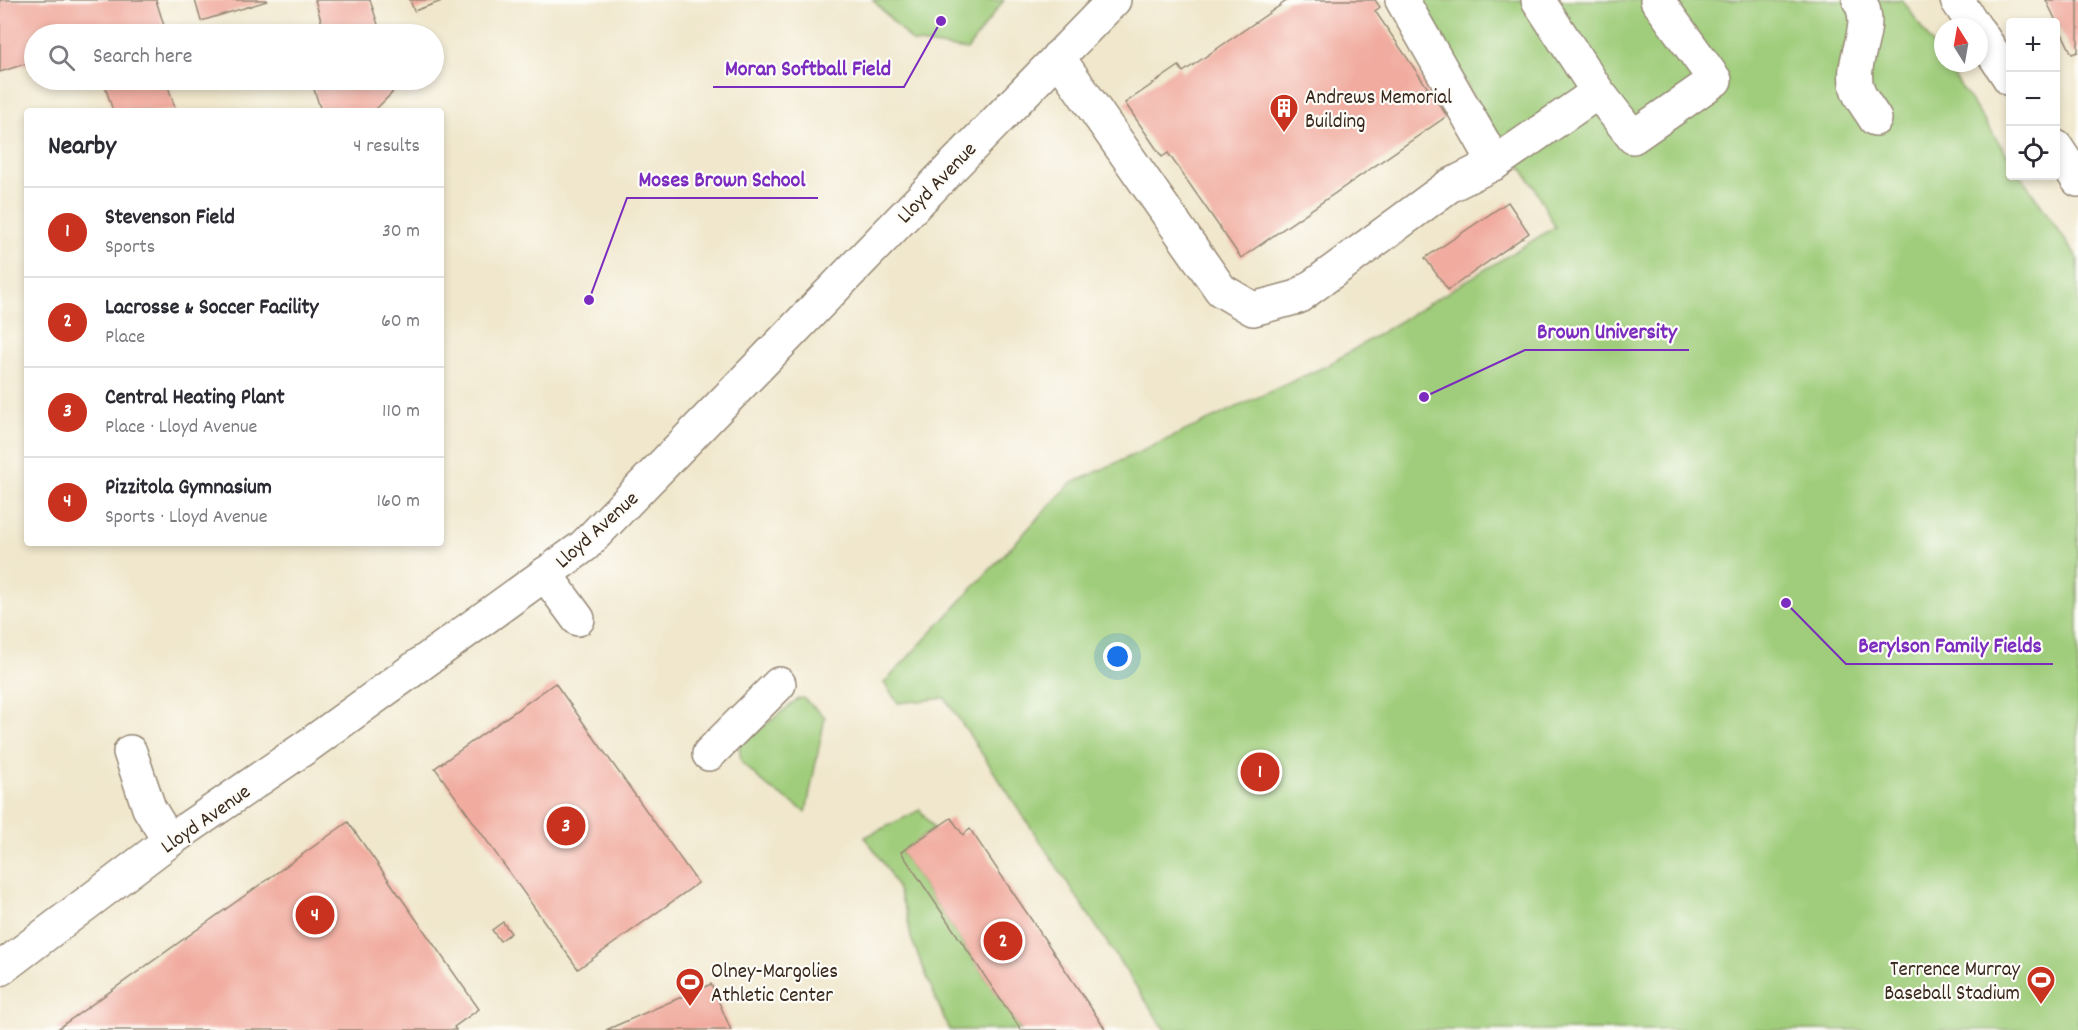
<!DOCTYPE html>
<html lang="en">
<head>
<meta charset="utf-8">
<style>
  :root { --surface:#fff; --page:#f7f7f7; --text:#2b2b33; --muted:#7c7c81; --line:#e1e1e2; --accent:#c8321e }
  body { margin:0; font-family:Dekko,sans-serif; background:var(--page); color:var(--text) }
  .controls { position:absolute; right:18px; top:18px; display:grid; overflow:hidden; border-radius:6px; box-shadow:0 3px 9px #0003 }
  .controls button { width:54px; height:54px; display:grid; place-items:center; padding:0; border:0; border-bottom:2px solid var(--line); background:var(--surface); color:var(--text); font:30px sans-serif }
  .compass { position:absolute; left:1934px; top:18px; width:54px; height:54px; border-radius:50%; background:var(--surface); box-shadow:0 3px 9px #0003; rotate:349deg }
  .you { position:absolute; left:1118px; top:657px; width:21px; height:21px; margin:-15px; border:4px solid #fff; border-radius:50%; background:#1a73e8; box-shadow:0 0 0 9px #1a73e833 }
  .badge { display:grid; place-items:center; width:39px; height:39px; border-radius:50%; background:var(--accent); color:#fff; font-size:20px; font-weight:700 }
  .pin { position:absolute; translate:-50% -50%; border:3px solid #fff; box-shadow:0 2px 6px #0006 }
  .list { margin:0; padding:0; list-style:none }
  h2 { display:flex; justify-content:space-between; align-items:center; height:78px; margin:0; padding:0 24px; font-size:26px }
  h2 small { font-size:20px; font-weight:400; color:var(--muted) }
  .list li { display:grid; grid-template-columns:39px 1fr auto; gap:18px; align-items:center; box-sizing:border-box; height:90px; padding:0 24px; border-top:2px solid var(--line) }
  .list b { display:block; font-size:22px; white-space:nowrap }
  .list p { margin:0; font-size:20px; white-space:nowrap; color:var(--muted) }
  .list em { font-size:20px; font-style:normal; color:var(--muted) }
  .icon { flex:none; width:33px; height:33px; fill:none; stroke:currentColor; stroke-width:2; stroke-linecap:round; stroke-linejoin:round }
  .map { position:relative; flex:none; width:2078px; height:1030px; overflow:hidden }
  .search { position:absolute; background:var(--surface); box-shadow:0 3px 9px #0003; left:24px; top:24px; width:420px; height:66px; display:flex; align-items:center; gap:15px; box-sizing:border-box; padding:0 21px; border-radius:33px; color:var(--muted); font-size:22px }
  .panel { position:absolute; background:var(--surface); box-shadow:0 3px 9px #0003; left:24px; top:108px; width:420px; height:438px; border-radius:6px }
  .map>svg:first-child { display:block }
  .green { fill:#a0cd7b; stroke:#6e7c4c; stroke-width:1.5 }
  .building { fill:#f1ab9f }
  .lines { fill:none; stroke-linecap:round; stroke-linejoin:round }
  .minor-casing { stroke:#968875; stroke-width:36 }
  .minor { stroke:#fff; stroke-width:33 }
  .labels { text-anchor:middle; stroke-width:4.5; stroke-linejoin:round; paint-order:stroke }
  .poi-label { font-size:21px; fill:#3b2a1e; stroke:#fdfcf7; text-anchor:start }
  .street-label { font-size:21px; fill:#3b2a1e; stroke:#fdfcf7 }
  .leader { fill:none; stroke:#7b2cbf; stroke-width:2 }
  .callout-dot { fill:#7b2cbf; stroke:#fdfcf7; stroke-width:2 }
  .callout-label { font-size:22px; text-anchor:middle; font-weight:bold; fill:#7b2cbf; stroke:#fdfcf7; stroke-width:4.5; stroke-linejoin:round; paint-order:stroke }
</style>
</head>
<body>
<div class="map">
<svg width="2078" height="1030" viewBox="0 0 2078 1030">
  <rect width="100%" height="100%" fill="#fdfcf7"/>
  <filter id="ink" filterUnits="userSpaceOnUse"><feTurbulence type="fractalNoise" baseFrequency=".0167" numOctaves="2"/><feDisplacementMap in="SourceGraphic" scale="12" xChannelSelector="R" yChannelSelector="G"/><feConvolveMatrix kernelMatrix="1 2 1 2 8 2 1 2 1" color-interpolation-filters="sRGB"/></filter>
  <filter id="wash" filterUnits="userSpaceOnUse"><feTurbulence type="fractalNoise" baseFrequency=".008" numOctaves="4" result="noise"/><feDisplacementMap in="SourceGraphic" scale="24" xChannelSelector="R" yChannelSelector="G"/><feGaussianBlur stdDeviation="1.35" result="paint"/><feColorMatrix in="noise" values="0 0 0 0 0 0 0 0 0 0 0 0 0 0 0 0 0 1.4 0 .05"/><feComposite in="paint" operator="in"/></filter>
  <g filter="url(#wash)">
    <rect width="100%" height="100%" fill="#f0e7cc"/>
    <g class="green">
      <path d="M873 0H1004L967 50 912 42Z"/>
      <path d="M1422 0H1903L1943 60V63H1945L2010 159V176H2021L2078 259V1030H1165L945 698 898 703 884 683 1070 484 1328 365 1555 227 1533 185 1475 100Z"/>
      <path d="M803 698 825 717 806 812 768 787 741 762 739 746 798 699Z"/>
      <path d="M920 810 934 829 901 852 1021 1030H949L911 938 907 915 898 890 886 867 865 837Z"/>
    </g>
    <g id="blocks">
      <g class="building">
        <path d="M0 0H156L166 32 158 34H34V61L0 72Z"/>
        <path d="M195 0H267V1L201 21Z"/>
        <path d="M315 0H370L381 34H325Z"/>
        <path d="M410 0H445L414 11Z"/>
        <path d="M1288 0H1375L1380 7 1375 11 1447 116 1241 258 1168 153 1162 157 1125 103 1179 66 1183 72Z"/>
        <path d="M2046 0H2078V52L2072 54Z"/>
        <path d="M103 80H166L176 111H113Z"/>
        <path d="M311 80H395L392 93 374 111H321Z"/>
        <path d="M1508 202 1529 233 1448 290 1425 258Z"/>
        <path d="M555 683 698 883 578 969 435 768Z"/>
        <path d="M951 818 963 835 970 829 1106 1030H1021L901 852Z"/>
        <path d="M348 822 479 1009 454 1027 456 1030H56Z"/>
        <path d="M503 922 511 933 500 941 492 930Z"/>
        <path d="M711 984 731 1030H606Z"/>
      </g>
    </g>
  </g>
  <g filter="url(#ink)">
    <use href="#blocks" fill-opacity="0" stroke="#968875" stroke-width="1.5"/>
    <g class="lines">
      <g class="minor-casing">
        <g id="minor">
          <path d="M1402 0 1495 163"/>
          <path d="M1538 0 1598 92 1633 137 1715 80 1657 0"/>
          <path d="M1859 0C1877 28 1847 61 1858 91 1861 100 1870 110 1875 119"/>
          <path d="M1957 0 1975 27"/>
          <path d="M1979 32 2010 79"/>
          <path d="M1058 57 1221 290 1253 309 1298 297 1449 186 1495 163 1598 92"/>
          <path d="M2056 147 2078 180"/>
          <path d="M545 574 578 619"/>
          <path d="M130 752 149 808 169 841"/>
          <path d="M709 754 779 684"/>
          <path d="M0 969 169 841 306 747 584 546 1114 0"/>
        </g>
      </g>
      <use href="#minor" class="minor"/>
    </g>
  </g>
  <defs>
    <g id="building-pin" transform="scale(1.5)"><path d="M0 17L-7.5 6A9.5 9.5 0 1 1 7.5 6Z" fill="#c8321e" stroke="#fdfcf7"/><path d="M-4-6H4V6H1V3H-1V6H-4ZM-2.5-4.3h1.7v1.8h-1.7ZM.8-4.3h1.7v1.8H.8ZM-2.5-1h1.7V.8h-1.7ZM.8-1h1.7V.8H.8Z" fill="#fff"/></g>
    <g id="stadium-pin" transform="scale(1.5)"><path d="M0 17L-7.5 6A9.5 9.5 0 1 1 7.5 6Z" fill="#c8321e" stroke="#fdfcf7"/><path d="M0-5a6.5 5 0 1 0 0 10a6.5 5 0 1 0 0-10ZM-3.5-1.8h7v3.6h-7Z" fill="#fff"/></g>
  </defs>
  <g fill-rule="evenodd">
    <use href="#building-pin" x="1284" y="108"/>
    <use href="#stadium-pin" x="2041" y="980"/>
    <use href="#stadium-pin" x="690" y="982"/>
  </g>
  <g class="labels">
    <g class="poi-label">
      <text x="1305" y="103">Andrews Memorial<tspan x="1305" dy="24">Building</tspan></text>
      <text x="2020" y="975" text-anchor="end">Terrence Murray<tspan x="2020" dy="24">Baseball Stadium</tspan></text>
      <text x="711" y="977">Olney-Margolies<tspan x="711" dy="24">Athletic Center</tspan></text>
    </g>
    <g class="street-label">
      <text transform="translate(936 182) rotate(-46)" y="7">Lloyd Avenue</text>
      <text transform="translate(596 529) rotate(-42)" y="7">Lloyd Avenue</text>
      <text transform="translate(205 818) rotate(-35)" y="7">Lloyd Avenue</text>
    </g>
  </g>
  <path class="leader" d="M941 21L904 87H713M589 300L627 198H818M1424 397L1525 350H1689M1786 603L1846 664H2053"/>
  <g class="callout-dot">
    <circle cx="941" cy="21" r="6"/>
    <circle cx="589" cy="300" r="6"/>
    <circle cx="1424" cy="397" r="6"/>
    <circle cx="1786" cy="603" r="6"/>
  </g>
  <g class="callout-label">
    <text x="808" y="75">Moran Softball Field</text>
    <text x="722" y="186">Moses Brown School</text>
    <text x="1607" y="338">Brown University</text>
    <text x="1950" y="652">Berylson Family Fields</text>
  </g>
</svg>
<div class="controls">
<button>+</button>
<button>−</button>
<button><svg class="icon" aria-label="locate" viewBox="0 0 24 24"><circle cx="12" cy="12" r="6"/><path d="M12 2v4M12 18v4M2 12h4M18 12h4"/></svg></button>
</div>
<svg class="compass" viewBox="-18 -18 36 36"><path d="M0-13l5 13h-10z" fill="#e53935"/><path d="M0 13l5-13h-10z" fill="#7c7c81"/></svg>
<div class="you"></div>
<div class="pin badge" style="left:1260px;top:772px">1</div>
<div class="pin badge" style="left:1003px;top:941px">2</div>
<div class="pin badge" style="left:566px;top:826px">3</div>
<div class="pin badge" style="left:315px;top:915px">4</div>
<div class="search"><svg class="icon" aria-label="search" viewBox="0 0 24 24"><circle cx="10" cy="10" r="6"/><path d="M15 15l6 6"/></svg>Search here</div>
<section class="panel">
<h2>Nearby<small>4 results</small></h2>
<ul class="list">
<li><span class="badge">1</span><div><b>Stevenson Field</b><p>Sports</p></div><em>30 m</em></li>
<li><span class="badge">2</span><div><b>Lacrosse &amp; Soccer Facility</b><p>Place</p></div><em>60 m</em></li>
<li><span class="badge">3</span><div><b>Central Heating Plant</b><p>Place · Lloyd Avenue</p></div><em>110 m</em></li>
<li><span class="badge">4</span><div><b>Pizzitola Gymnasium</b><p>Sports · Lloyd Avenue</p></div><em>160 m</em></li>
</ul>
</section>
</div>
</body>
</html>
